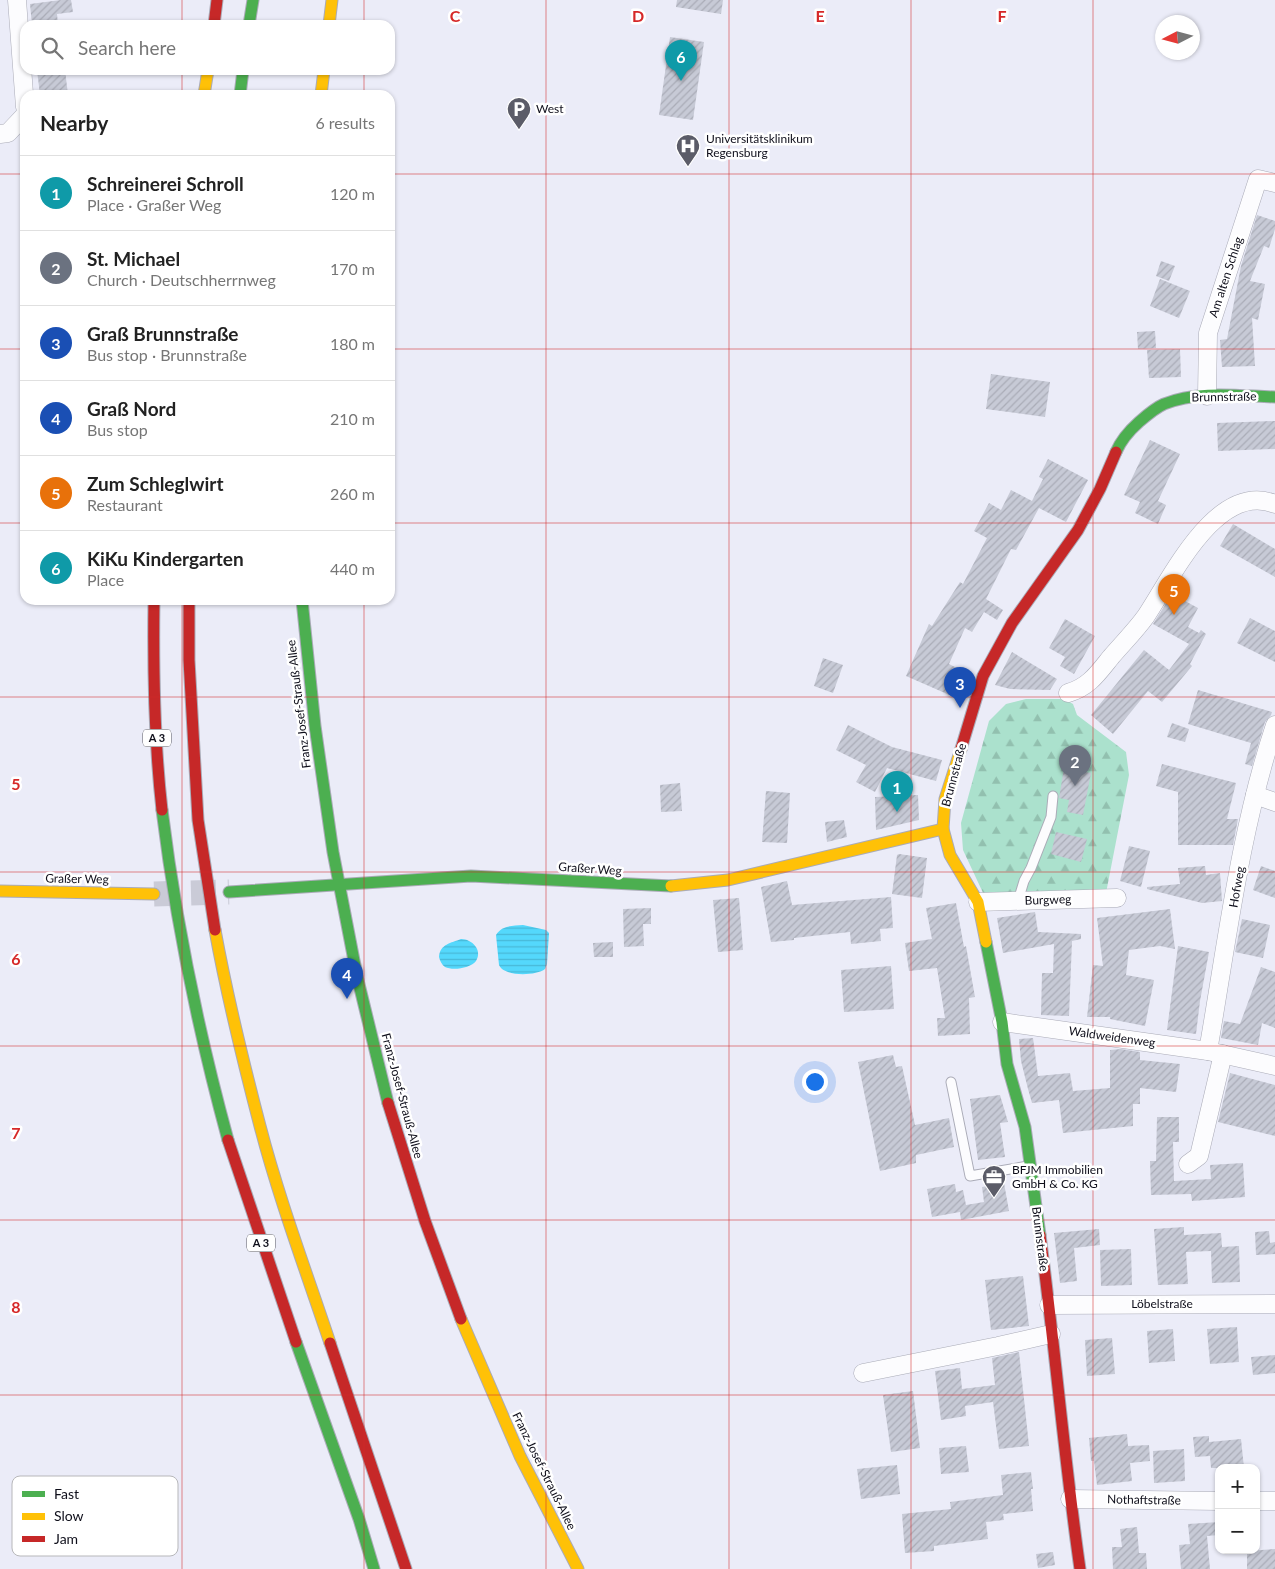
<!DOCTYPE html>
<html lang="en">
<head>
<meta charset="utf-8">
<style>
  :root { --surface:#fff; --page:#f6f6f6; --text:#222; --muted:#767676; --line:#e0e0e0; --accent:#ea580c }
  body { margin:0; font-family:Lato,sans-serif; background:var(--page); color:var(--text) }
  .controls { position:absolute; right:15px; bottom:15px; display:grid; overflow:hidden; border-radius:10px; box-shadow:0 1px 4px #0004 }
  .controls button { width:45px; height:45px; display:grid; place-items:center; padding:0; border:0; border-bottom:1px solid var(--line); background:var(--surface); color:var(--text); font:25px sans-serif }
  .compass { position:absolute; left:1155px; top:15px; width:45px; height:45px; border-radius:50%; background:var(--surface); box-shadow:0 1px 4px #0004; rotate:264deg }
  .you { position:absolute; left:814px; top:1081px; width:18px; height:18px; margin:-12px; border:4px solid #fff; border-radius:50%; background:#1a73e8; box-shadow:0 0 0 8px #1a73e833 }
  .badge { display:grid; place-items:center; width:32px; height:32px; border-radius:50%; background:var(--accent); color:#fff; font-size:16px; font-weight:700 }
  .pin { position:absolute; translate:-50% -41px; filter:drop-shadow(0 1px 2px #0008) }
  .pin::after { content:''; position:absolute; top:26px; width:18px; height:15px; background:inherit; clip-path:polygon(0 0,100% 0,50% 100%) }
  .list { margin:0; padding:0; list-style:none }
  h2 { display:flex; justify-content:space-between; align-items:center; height:65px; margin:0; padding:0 20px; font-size:21px }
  h2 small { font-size:16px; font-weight:400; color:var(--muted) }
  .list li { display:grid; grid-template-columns:32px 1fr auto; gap:15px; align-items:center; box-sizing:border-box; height:75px; padding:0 20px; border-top:1px solid var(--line) }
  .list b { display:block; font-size:19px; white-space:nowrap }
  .list p { margin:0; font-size:16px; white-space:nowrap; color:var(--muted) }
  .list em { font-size:16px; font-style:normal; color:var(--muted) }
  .icon { flex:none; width:28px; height:28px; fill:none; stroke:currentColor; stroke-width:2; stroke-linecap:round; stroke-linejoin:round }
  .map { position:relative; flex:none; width:1275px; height:1569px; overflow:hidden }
  .search { position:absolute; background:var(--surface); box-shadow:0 1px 4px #0004; left:20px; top:20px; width:375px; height:55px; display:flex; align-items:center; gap:12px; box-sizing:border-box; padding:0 18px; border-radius:15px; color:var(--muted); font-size:19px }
  .panel { position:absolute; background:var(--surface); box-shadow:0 1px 4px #0004; left:20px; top:90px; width:375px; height:515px; border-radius:15px }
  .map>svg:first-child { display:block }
  .forest { fill:url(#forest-firs) }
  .water { fill:url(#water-rules) }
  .building { fill:url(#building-hatch) }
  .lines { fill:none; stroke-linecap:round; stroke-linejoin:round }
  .secondary-tunnel { stroke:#cacbd7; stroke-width:25; stroke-dasharray:25 12; stroke-linecap:butt }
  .lane-casing { stroke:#aaabb7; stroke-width:11 }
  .street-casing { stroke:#aaabb7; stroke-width:19 }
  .fast-casing { stroke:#aaabb7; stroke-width:13 }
  .slow-casing { stroke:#aaabb7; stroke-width:13 }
  .jam-casing { stroke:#aaabb7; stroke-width:13 }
  .lane { stroke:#fcfcfe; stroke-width:9 }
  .street { stroke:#fcfcfe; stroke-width:18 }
  .fast { stroke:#4caf50; stroke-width:11 }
  .slow { stroke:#ffc107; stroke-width:11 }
  .jam { stroke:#c62828; stroke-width:11 }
  .grid { fill:none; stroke:#d62828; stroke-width:1; stroke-opacity:0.55 }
  .labels { text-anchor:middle; stroke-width:5; stroke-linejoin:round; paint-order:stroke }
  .shield { fill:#fff; stroke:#56565f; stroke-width:1 }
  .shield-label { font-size:11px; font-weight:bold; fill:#0e0e1a }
  .poi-label { font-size:12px; fill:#0e0e1a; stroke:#fff; text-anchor:start }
  .street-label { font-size:12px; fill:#0e0e1a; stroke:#fff }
  .key { fill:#fff; stroke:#b7b7ba; stroke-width:1 }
  .key-label { font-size:14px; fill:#0e0e1a }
  .grid-label { font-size:16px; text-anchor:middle; font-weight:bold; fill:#d62828; stroke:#fff; stroke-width:5; stroke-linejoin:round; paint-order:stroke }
</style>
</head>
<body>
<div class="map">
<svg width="1275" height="1569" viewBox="0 0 1275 1569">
  <defs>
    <pattern id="forest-firs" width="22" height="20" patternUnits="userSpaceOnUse" patternTransform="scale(1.25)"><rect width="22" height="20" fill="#abe1cd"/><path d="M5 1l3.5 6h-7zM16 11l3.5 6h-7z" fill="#92c0af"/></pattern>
    <pattern id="water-rules" width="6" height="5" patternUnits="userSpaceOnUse" patternTransform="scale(1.25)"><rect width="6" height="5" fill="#54d8fc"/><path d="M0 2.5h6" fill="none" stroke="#48b8d7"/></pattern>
    <pattern id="building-hatch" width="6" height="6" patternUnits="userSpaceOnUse" patternTransform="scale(1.25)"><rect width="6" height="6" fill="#c7cad6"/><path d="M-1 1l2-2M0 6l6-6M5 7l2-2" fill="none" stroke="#aaacb7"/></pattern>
  </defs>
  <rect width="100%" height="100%" fill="#ebecf8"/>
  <path class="forest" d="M1026 699H1064L1073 704 1077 715 1126 752 1129 775 1106 893 984 895 963 850 961 823 989 721 1006 704Z"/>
  <g class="water">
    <path d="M523 925 546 930 549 933 547 964 545 969C536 976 504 977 499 965L496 935C502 925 512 926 523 925Z"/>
    <path d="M461 939C472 939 483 950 476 961 471 968 453 971 445 967 442 965 440 961 439 957 440 944 451 943 461 939Z"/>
  </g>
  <g class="building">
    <path d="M61 0H71L73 12 57 14 58 25H32L30 4Z"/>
    <path d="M677 0H723L721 14 676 7Z"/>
    <path d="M670 37 704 42 693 120 659 115Z"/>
    <path d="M37 70H65L68 95H40Z"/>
    <path d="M1257 215 1275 221V229L1269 248 1264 246 1250 281 1265 284 1258 320 1252 318 1255 366 1222 367 1220 340 1227 339 1241 266Z"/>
    <path d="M1161 261 1175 266 1169 281 1156 276Z"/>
    <path d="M1160 279 1190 291 1179 318 1150 306Z"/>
    <path d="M1155 331 1156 348 1138 349 1137 332Z"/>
    <path d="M1180 349 1181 377 1149 378 1147 350Z"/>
    <path d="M991 374 1050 382 1045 417 986 409Z"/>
    <path d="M1275 421V449L1218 451 1217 423Z"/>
    <path d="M1150 440 1180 454 1158 501 1166 505 1158 524 1135 513 1140 502 1124 495Z"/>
    <path d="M1048 459 1088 480 1066 522 1039 508 1016 550 1011 549 986 599 1003 610 997 620 984 612 972 632 965 628 949 664 965 672 954 697 906 676 929 624 932 626 960 582 963 584 987 538 974 531 989 503 1001 510 1011 490 1032 501 1043 479 1039 477Z"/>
    <path d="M1233 524 1275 549V577L1220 546Z"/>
    <path d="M1172 594 1198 608 1188 627 1199 633 1201 630 1206 634 1190 664 1192 666 1162 702 1148 691 1113 734 1091 715 1144 650 1169 670 1189 644 1153 624Z"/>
    <path d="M1250 618 1275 631V662L1237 643Z"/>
    <path d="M1065 619 1095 636 1074 674 1060 666 1065 657 1049 648Z"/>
    <path d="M1012 652 1057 679 1050 690 1010 689 995 685Z"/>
    <path d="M823 658 843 665 833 693 814 686Z"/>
    <path d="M1198 690 1272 712 1271 715 1265 722 1252 766 1245 764 1251 743 1188 724Z"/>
    <path d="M1172 723 1189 729 1185 742 1167 737Z"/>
    <path d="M848 725 892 747 942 760 936 781 887 768 875 792 856 782 866 765 836 750Z"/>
    <path d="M1162 764 1236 783 1227 819H1238L1233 845H1178V792L1156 786Z"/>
    <path d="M1064 768 1091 773 1083 815 1067 812 1069 800 1059 798Z"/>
    <path d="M680 783 682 811 661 812 660 785Z"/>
    <path d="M766 791 790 793 787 843 762 842Z"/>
    <path d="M918 795 919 820 876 830 875 797Z"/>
    <path d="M844 820 847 837 827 842 825 822Z"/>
    <path d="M1056 832 1087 839 1081 862 1051 854Z"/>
    <path d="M1129 846 1150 851 1141 887 1120 881Z"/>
    <path d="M899 854 927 858 922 898 892 894 897 855Z"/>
    <path d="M1205 866 1206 875 1220 873 1222 901 1202 903 1147 889V887L1180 884 1178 868Z"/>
    <path d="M1261 866 1275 871V898L1253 890Z"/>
    <path d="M787 881 792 905 891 897 893 928 880 929 881 941 851 944 850 932 794 938V940L771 942 761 887Z"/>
    <path d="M739 898 743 950 718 952 713 900Z"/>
    <path d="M956 903 964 947 966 946 975 997 969 998 970 1034 938 1036 937 1018H945L937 968 909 971 905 943 932 939 926 908Z"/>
    <path d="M651 908V924H643L644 946 624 947 623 909Z"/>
    <path d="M1170 909 1175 949 1160 946 1129 950 1126 975 1154 980 1145 1026 1110 1019V1017H1087L1093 965 1103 966 1097 918Z"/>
    <path d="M1035 912 1038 932 1081 934V939L1072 941 1069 1016 1041 1015 1042 973H1053L1054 944 1003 953 997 918Z"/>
    <path d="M1242 919 1270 925 1263 958 1235 952Z"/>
    <path d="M613 942V957H594L593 943Z"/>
    <path d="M1178 946 1209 952 1200 1001 1196 1034 1167 1030Z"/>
    <path d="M891 966 894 1009 844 1012 841 970Z"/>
    <path d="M1261 967 1275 972V1028L1262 1023 1258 1045 1221 1038 1224 1021 1240 1024Z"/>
    <path d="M1033 1038 1038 1076 1070 1073 1073 1091 1110 1088V1050L1121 1049 1140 1052V1060L1180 1064 1176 1092 1140 1088V1104H1133V1126L1063 1133 1059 1100 1032 1103 1028 1089 1021 1061 1019 1039Z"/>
    <path d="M893 1055 896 1067 902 1066 915 1125 949 1118 954 1147 916 1155V1163L880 1171 858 1062Z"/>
    <path d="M1230 1073 1275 1085V1136L1218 1122Z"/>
    <path d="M1000 1095 1008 1122 1000 1123 1005 1157 978 1160 970 1099Z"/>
    <path d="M1157 1117H1179V1142H1173L1174 1181 1211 1179 1210 1165 1243 1163 1245 1197 1192 1201 1191 1194 1151 1195 1150 1161H1156Z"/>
    <path d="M1004 1183 1009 1211 961 1220 960 1212 932 1217 927 1189 955 1184 956 1192 963 1190 966 1205 984 1202 982 1187Z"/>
    <path d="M1184 1227V1235L1221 1233 1222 1247 1239 1246 1240 1282 1212 1283 1211 1251 1186 1252 1188 1284 1158 1285 1154 1229Z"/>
    <path d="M1099 1229 1100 1245 1074 1248 1077 1281 1060 1283 1054 1233Z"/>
    <path d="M1269 1231 1270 1243 1275 1242V1254L1256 1255 1255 1232Z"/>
    <path d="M1131 1249 1132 1285 1101 1286 1100 1250Z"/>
    <path d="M1023 1276 1029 1326 991 1330 985 1280Z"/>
    <path d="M1237 1327 1239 1362 1210 1364 1207 1329Z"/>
    <path d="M1173 1329 1175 1361 1149 1363 1147 1331Z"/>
    <path d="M1112 1338 1115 1374 1087 1376 1085 1340Z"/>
    <path d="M1019 1352 1029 1446 999 1449 993 1402 965 1406 966 1416 941 1420 935 1371 960 1368 962 1389 995 1385 992 1358Z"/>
    <path d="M1275 1355V1373L1253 1375 1251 1357Z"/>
    <path d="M913 1391 920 1448 891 1452 883 1395Z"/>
    <path d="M1127 1434 1128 1446 1149 1445 1150 1461 1130 1463 1132 1481 1097 1485 1094 1461H1091L1089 1438Z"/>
    <path d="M1209 1436V1442L1241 1439 1244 1468H1211L1210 1456 1195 1457 1193 1437Z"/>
    <path d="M966 1446 969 1472 941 1474 939 1448Z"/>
    <path d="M1184 1449 1185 1481 1154 1483 1153 1451Z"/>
    <path d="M897 1465 900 1494 861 1499 857 1469Z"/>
    <path d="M1031 1472 1033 1489H1031L1033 1511 1003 1514 1004 1520 986 1522 988 1539 934 1546V1551L905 1553 902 1514 951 1509 950 1502 1003 1495 1001 1475Z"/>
    <path d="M1219 1522V1535L1207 1536 1210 1569H1181L1179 1545 1190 1544 1188 1524Z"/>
    <path d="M1137 1527 1139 1553H1146L1147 1569H1113L1112 1547H1122L1120 1529Z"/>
    <path d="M1275 1549V1569H1247V1551Z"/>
    <path d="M1053 1552 1055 1565 1038 1568 1036 1554Z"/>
  </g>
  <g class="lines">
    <path class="secondary-tunnel" d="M154 894 229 892"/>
    <g class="lane-casing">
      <g id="lane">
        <path d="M1018 901 1024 881 1031 868 1051 817 1053 796"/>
        <path d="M951 1082 970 1176 1028 1166"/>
      </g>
    </g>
    <g class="street-casing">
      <g id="street">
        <path d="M17 0 25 107"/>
        <path d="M0 134 8 133 25 115"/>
        <path d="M1207 396 1208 333 1258 179 1275 183"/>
        <path d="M1068 693C1089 687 1098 673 1111 657 1123 643 1136 630 1146 616 1171 579 1217 480 1275 504"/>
        <path d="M1255 795 1275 802"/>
        <path d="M978 902 1117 898"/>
        <path d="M1002 1022 1208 1051 1275 1066"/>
        <path d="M1208 1051C1227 942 1240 830 1275 725"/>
        <path d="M1188 1164 1199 1156 1223 1054"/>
        <path d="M1049 1305 1275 1304"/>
        <path d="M863 1373 998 1346 1051 1334"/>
        <path d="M1070 1499 1219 1501"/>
        <path d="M1256 1501H1275"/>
      </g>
    </g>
    <g class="fast-casing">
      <g id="fast">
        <path d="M249 25 253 0"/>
        <path d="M240 95 243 70"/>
        <path d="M1116 452C1121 440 1130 430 1139 422 1147 415 1155 408 1164 404 1198 390 1240 396 1275 397"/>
        <path d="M302 600 315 726 333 852 357 976 388 1103"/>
        <path d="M162 810C176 923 198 1030 228 1140"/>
        <path d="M229 892 471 876 671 886"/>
        <path d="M986 942 1002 1022 1007 1064 1025 1127 1040 1235"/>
        <path d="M296 1342 359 1519 374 1569"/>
      </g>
    </g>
    <g class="slow-casing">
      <g id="slow">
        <path d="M329 25 332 0"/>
        <path d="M204 95 208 70"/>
        <path d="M321 95 324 70"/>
        <path d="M961 749 945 799 943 829 950 855 978 902 986 942"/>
        <path d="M671 886 728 880 943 829"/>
        <path d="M0 891 154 894"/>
        <path d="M215 930C227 996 243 1061 260 1126 279 1199 306 1271 330 1343"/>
        <path d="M461 1319 520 1456 578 1569"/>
      </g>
    </g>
    <g class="jam-casing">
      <g id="jam">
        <path d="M214 25 217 0"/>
        <path d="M154 600C153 670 154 740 162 810"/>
        <path d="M189 600V660L198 820 215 930"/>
        <path d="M961 749 983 676 1012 623 1078 530 1100 489 1116 452"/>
        <path d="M388 1103 425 1221 461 1319"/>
        <path d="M228 1140 296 1342"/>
        <path d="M1040 1235C1055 1346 1064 1458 1080 1569"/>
        <path d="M330 1343 406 1569"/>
      </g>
    </g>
    <use href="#lane" class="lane"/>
    <use href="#street" class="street"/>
    <use href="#fast" class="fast"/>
    <use href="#slow" class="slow"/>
    <use href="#jam" class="jam"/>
  </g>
  <path class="grid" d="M182 0V25M364 0V25M546 0V1569M729 0V1569M911 0V1569M1093 0V1569M182 70V95M364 70V95M0 174H25M390 174H1275M0 349H25M390 349H1275M0 523H25M390 523H1275M182 600V1569M364 600V1569M0 697H1275M0 872H1275M0 1046H1275M0 1220H1275M0 1395H1275"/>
  <defs>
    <g id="parking-pin" transform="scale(1.25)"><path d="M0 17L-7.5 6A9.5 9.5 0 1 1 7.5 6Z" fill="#5b5c68" stroke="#fff"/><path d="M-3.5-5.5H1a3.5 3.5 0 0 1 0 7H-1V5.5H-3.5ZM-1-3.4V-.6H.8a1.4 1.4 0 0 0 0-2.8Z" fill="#fff"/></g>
    <g id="hospital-pin" transform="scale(1.25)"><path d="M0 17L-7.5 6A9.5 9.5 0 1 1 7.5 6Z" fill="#5b5c68" stroke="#fff"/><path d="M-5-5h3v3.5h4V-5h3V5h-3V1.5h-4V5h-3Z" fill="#fff"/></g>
    <g id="office-pin" transform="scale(1.25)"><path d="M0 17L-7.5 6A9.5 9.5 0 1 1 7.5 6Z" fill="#5b5c68" stroke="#fff"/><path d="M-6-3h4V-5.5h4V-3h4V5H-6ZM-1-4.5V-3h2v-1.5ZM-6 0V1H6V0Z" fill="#fff"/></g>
  </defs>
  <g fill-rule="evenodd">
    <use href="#parking-pin" x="519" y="109"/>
    <use href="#hospital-pin" x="688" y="146"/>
    <use href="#office-pin" x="994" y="1177"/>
  </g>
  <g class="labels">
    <g class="shield">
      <rect x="143" y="729.5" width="28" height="17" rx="4"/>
      <rect x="247" y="1234.5" width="28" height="17" rx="4"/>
    </g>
    <g class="shield-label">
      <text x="157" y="742">A 3</text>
      <text x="261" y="1247">A 3</text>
    </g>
    <g class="poi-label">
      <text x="536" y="113">West</text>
      <text x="706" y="143">Universitätsklinikum<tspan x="706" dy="14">Regensburg</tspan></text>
      <text x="1012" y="1174">BFJM Immobilien<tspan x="1012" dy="14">GmbH &amp; Co. KG</tspan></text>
    </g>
    <g class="street-label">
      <text transform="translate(1226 277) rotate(-72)" y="4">Am alten Schlag</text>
      <text transform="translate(1224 397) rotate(-1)" y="4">Brunnstraße</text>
      <text transform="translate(299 704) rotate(-97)" y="4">Franz-Josef-Strauß-Allee</text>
      <text transform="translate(954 775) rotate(-75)" y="4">Brunnstraße</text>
      <text transform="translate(590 869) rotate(4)" y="4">Graßer Weg</text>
      <text transform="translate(77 879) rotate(1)" y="4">Graßer Weg</text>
      <text transform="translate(1237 887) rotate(-80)" y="4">Hofweg</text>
      <text transform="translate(1048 900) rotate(-2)" y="4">Burgweg</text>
      <text transform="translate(1112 1037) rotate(8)" y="4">Waldweidenweg</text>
      <text transform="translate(402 1096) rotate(75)" y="4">Franz-Josef-Strauß-Allee</text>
      <text transform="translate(1040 1239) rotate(83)" y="4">Brunnstraße</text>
      <text x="1162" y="1308">Löbelstraße</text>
      <text transform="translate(544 1471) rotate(64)" y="4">Franz-Josef-Strauß-Allee</text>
      <text transform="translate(1144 1500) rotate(1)" y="4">Nothaftstraße</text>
    </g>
  </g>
  <rect x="12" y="1476" width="166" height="80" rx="8" class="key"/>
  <rect x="22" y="1491" width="23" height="6" fill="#4caf50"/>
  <rect x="22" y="1513" width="23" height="7" fill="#ffc107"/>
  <rect x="22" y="1536" width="23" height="6" fill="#c62828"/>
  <g class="key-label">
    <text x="54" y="1499">Fast</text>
    <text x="54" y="1521">Slow</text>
    <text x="54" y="1544">Jam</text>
  </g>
  <g class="grid-label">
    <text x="455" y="22">C</text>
    <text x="638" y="22">D</text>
    <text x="820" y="22">E</text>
    <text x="1002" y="22">F</text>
    <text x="16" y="790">5</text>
    <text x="16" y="965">6</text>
    <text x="16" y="1139">7</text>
    <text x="16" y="1313">8</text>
  </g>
</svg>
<div class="controls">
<button>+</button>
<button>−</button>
</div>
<svg class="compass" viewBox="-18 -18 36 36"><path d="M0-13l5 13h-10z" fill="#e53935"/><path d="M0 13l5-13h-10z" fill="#767676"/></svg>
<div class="you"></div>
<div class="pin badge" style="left:897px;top:812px;background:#0f9aa8">1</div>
<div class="pin badge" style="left:1075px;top:786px;background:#6b7280">2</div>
<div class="pin badge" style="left:960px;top:708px;background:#1a4fb4">3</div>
<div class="pin badge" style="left:347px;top:999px;background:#1a4fb4">4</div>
<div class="pin badge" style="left:1174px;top:615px;background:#e8710a">5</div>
<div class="pin badge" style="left:681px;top:81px;background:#0f9aa8">6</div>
<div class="search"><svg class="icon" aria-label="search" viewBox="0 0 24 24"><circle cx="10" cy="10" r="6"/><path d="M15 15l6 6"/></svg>Search here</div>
<section class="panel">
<h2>Nearby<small>6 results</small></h2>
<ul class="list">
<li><span class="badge" style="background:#0f9aa8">1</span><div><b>Schreinerei Schroll</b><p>Place · Graßer Weg</p></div><em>120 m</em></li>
<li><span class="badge" style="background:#6b7280">2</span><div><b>St. Michael</b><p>Church · Deutschherrnweg</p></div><em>170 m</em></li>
<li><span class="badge" style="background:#1a4fb4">3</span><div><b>Graß Brunnstraße</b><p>Bus stop · Brunnstraße</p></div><em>180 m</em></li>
<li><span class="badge" style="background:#1a4fb4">4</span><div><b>Graß Nord</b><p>Bus stop</p></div><em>210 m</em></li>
<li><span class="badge" style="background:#e8710a">5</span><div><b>Zum Schleglwirt</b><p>Restaurant</p></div><em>260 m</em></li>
<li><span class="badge" style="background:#0f9aa8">6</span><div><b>KiKu Kindergarten</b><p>Place</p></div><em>440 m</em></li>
</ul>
</section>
</div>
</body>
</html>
